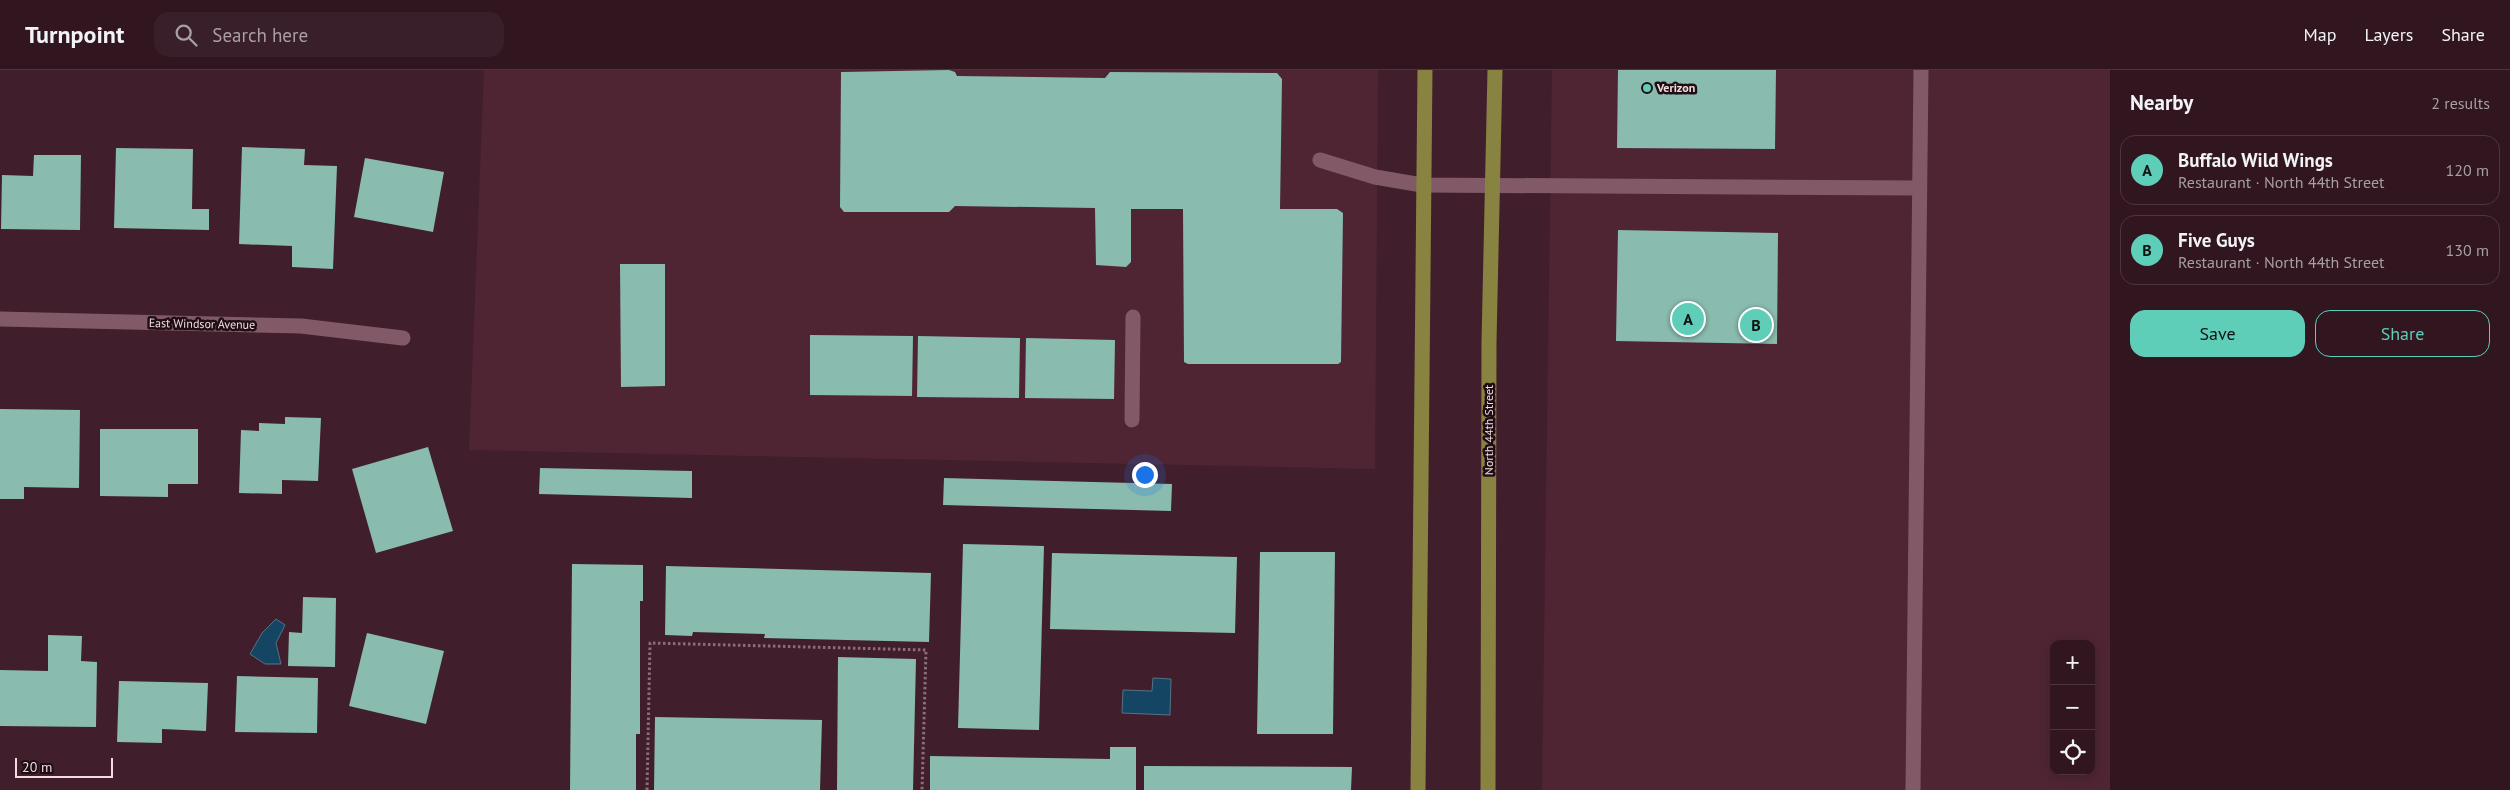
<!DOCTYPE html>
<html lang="en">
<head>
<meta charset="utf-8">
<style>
  :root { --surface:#311620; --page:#391f29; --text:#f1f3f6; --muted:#a89fa5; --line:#4c353e; --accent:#5eceb8 }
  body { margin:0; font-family:"PT Sans",sans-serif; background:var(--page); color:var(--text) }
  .controls { position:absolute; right:15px; bottom:15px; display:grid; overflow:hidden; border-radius:10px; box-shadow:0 2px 12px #0003 }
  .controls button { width:45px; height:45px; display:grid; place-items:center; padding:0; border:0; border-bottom:1px solid var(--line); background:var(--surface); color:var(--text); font:25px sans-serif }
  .scale { position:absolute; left:15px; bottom:12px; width:98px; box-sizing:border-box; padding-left:5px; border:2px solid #f2dae1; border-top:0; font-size:14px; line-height:18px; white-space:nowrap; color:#f2dae1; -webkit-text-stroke:4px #1e0e13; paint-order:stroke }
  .you { position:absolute; left:1144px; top:404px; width:18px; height:18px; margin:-12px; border:4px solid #fff; border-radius:50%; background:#1a73e8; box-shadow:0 0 0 8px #1a73e833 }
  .badge { display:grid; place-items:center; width:32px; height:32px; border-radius:50%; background:var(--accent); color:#111; font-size:16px; font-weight:700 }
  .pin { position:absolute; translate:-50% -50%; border:2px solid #fff; box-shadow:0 1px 5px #0006 }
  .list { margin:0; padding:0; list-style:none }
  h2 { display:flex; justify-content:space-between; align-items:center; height:65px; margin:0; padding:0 20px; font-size:21px }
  h2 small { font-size:16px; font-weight:400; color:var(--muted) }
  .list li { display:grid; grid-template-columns:32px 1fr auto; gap:15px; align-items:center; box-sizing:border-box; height:70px; margin:0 10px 10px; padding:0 10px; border:1px solid var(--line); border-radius:15px }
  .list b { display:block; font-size:19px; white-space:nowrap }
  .list p { margin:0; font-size:16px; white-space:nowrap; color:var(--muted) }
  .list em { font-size:16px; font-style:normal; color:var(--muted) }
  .actions { display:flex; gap:10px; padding:15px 20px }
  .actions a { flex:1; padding:11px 0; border:1px solid var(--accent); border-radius:15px; text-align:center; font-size:18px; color:var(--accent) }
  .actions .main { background:var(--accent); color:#111 }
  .icon { flex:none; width:28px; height:28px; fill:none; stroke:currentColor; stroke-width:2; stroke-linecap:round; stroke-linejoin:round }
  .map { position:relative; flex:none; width:2110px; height:720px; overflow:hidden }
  header { display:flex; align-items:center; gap:30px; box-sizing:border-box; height:70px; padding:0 25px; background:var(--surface); border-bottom:1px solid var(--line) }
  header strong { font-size:24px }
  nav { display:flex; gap:28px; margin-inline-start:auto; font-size:18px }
  .search { width:350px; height:45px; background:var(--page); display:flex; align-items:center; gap:12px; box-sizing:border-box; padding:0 18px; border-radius:15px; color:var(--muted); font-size:19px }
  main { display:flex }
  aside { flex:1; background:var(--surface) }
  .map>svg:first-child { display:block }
  .built { fill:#4f2534; fill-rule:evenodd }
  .water { fill:#144562; stroke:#577288 }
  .building { fill:#89bbaf }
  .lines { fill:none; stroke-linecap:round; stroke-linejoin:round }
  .path { stroke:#8c6e78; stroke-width:3; stroke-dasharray:2.5 2.5; stroke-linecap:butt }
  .lane { stroke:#825a67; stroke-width:15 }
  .street { stroke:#825a67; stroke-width:15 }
  .primary { stroke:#888341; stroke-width:15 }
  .poi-dot { fill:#5eceb8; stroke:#1e0e13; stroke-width:2 }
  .labels { text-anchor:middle; stroke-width:5; stroke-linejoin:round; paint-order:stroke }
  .poi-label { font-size:12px; font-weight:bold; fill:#f2dae1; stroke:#1e0e13; text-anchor:start }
  .street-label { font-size:12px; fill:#f2dae1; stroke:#1e0e13 }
</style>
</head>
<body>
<header>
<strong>Turnpoint</strong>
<div class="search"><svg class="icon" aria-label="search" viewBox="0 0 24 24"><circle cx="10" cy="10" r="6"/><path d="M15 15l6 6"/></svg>Search here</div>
<nav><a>Map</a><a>Layers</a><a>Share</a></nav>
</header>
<main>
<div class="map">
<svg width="2110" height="720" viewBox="0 0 2110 720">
  <rect width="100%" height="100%" fill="#411e2b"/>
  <g class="built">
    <path d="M484 0H1378L1375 399 469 380Z"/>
    <path d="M1552 0H2110V720H1542ZM2054 574H2091V701H2054Z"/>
  </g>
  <g class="water">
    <path d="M276 549 285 555 276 573 281 594H265L250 584 262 563Z"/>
    <path d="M1153 608 1171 609 1170 645 1122 643 1123 620 1152 621Z"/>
  </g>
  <g class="building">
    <path d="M949 0 955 2 957 6 1105 8 1110 2 1277 3 1282 9 1280 139H1337L1343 143 1341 292 1338 294H1188L1184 292 1183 139H1131V192L1126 197 1096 195 1095 138 955 136 949 142H844L840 137 841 2Z"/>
    <path d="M1618 0H1776L1775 79 1617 78Z"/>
    <path d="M242 77 305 79 304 95 337 96 333 199 292 197V176L239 174Z"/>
    <path d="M116 78 193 79 192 139H209V160L114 158Z"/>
    <path d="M34 85H81L80 160 1 159 2 105 33 106Z"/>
    <path d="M365 88 444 102 433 162 354 147Z"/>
    <path d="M1618 160 1778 163 1777 274 1616 271Z"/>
    <path d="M620 194H665V316L621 317Z"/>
    <path d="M810 265 913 266 912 326 810 325Z"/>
    <path d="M918 266 1020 268 1019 328 917 327Z"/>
    <path d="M1026 268 1115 270 1114 329 1025 328Z"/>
    <path d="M0 339 80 340 79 418 24 417V429H0Z"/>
    <path d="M285 347 321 348 318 411 282 410V424L239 423 241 360 259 361V353L285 354Z"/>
    <path d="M100 359H198V414H168V427L100 426Z"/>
    <path d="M428 377 453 461 376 483 352 399Z"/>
    <path d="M540 398 692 401V428L539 424Z"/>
    <path d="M944 408 1172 414 1171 441 943 435Z"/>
    <path d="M963 474 1044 476 1039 660 958 658Z"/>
    <path d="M1260 482H1335L1333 664H1257Z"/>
    <path d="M1052 483 1237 487 1235 563 1050 559Z"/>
    <path d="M572 494 643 495V531H640V664H636V720H570Z"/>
    <path d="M666 496 931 503 929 572 764 568 765 564 693 562 692 566 665 565Z"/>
    <path d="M303 527 336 528 335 597 288 596 289 562 302 563Z"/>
    <path d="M367 563 444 581 426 654 349 636Z"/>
    <path d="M48 565 82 566 81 591 97 592 96 657 0 656V600L48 601Z"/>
    <path d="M838 587 916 589 913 720H837Z"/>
    <path d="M237 606 318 608 317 663 235 662Z"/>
    <path d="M119 611 208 613 206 661 162 659V673L117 672Z"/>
    <path d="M655 647 822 650 820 720H654Z"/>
    <path d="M1110 677H1136V720H930V686L1110 689Z"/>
    <path d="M1144 696 1352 697 1351 720H1144Z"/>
  </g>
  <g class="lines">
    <path class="path" d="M647 720 650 573 926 580 922 720"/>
    <g class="lane">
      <path d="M1320 90 1375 107 1422 115 1919 118"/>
      <path d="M1132 350 1133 247"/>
      <path d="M1913 720 1921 0"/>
    </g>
    <path class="street" d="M0 249 301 256 403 268"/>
    <g class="primary">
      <path d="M1418 720 1425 0"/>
      <path d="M1488 720 1489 272 1495 0"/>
    </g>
  </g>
  <circle class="poi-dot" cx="1647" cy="18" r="5"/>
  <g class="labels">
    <g class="poi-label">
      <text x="1657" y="22">Verizon</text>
    </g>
    <g class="street-label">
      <text transform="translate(202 254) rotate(1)" y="4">East Windsor Avenue</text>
      <text transform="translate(1489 360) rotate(-90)" y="4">North 44th Street</text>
    </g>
  </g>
</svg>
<div class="controls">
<button>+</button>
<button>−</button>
<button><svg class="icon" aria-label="locate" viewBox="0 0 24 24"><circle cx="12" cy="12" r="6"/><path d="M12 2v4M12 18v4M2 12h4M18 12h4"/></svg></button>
</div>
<div class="scale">20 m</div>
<div class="you"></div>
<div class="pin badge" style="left:1688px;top:249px">A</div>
<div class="pin badge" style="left:1756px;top:255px">B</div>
</div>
<aside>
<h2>Nearby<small>2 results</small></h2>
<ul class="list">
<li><span class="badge">A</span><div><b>Buffalo Wild Wings</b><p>Restaurant · North 44th Street</p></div><em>120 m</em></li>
<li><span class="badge">B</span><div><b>Five Guys</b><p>Restaurant · North 44th Street</p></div><em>130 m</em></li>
</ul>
<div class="actions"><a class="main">Save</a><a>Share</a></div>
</aside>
</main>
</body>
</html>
